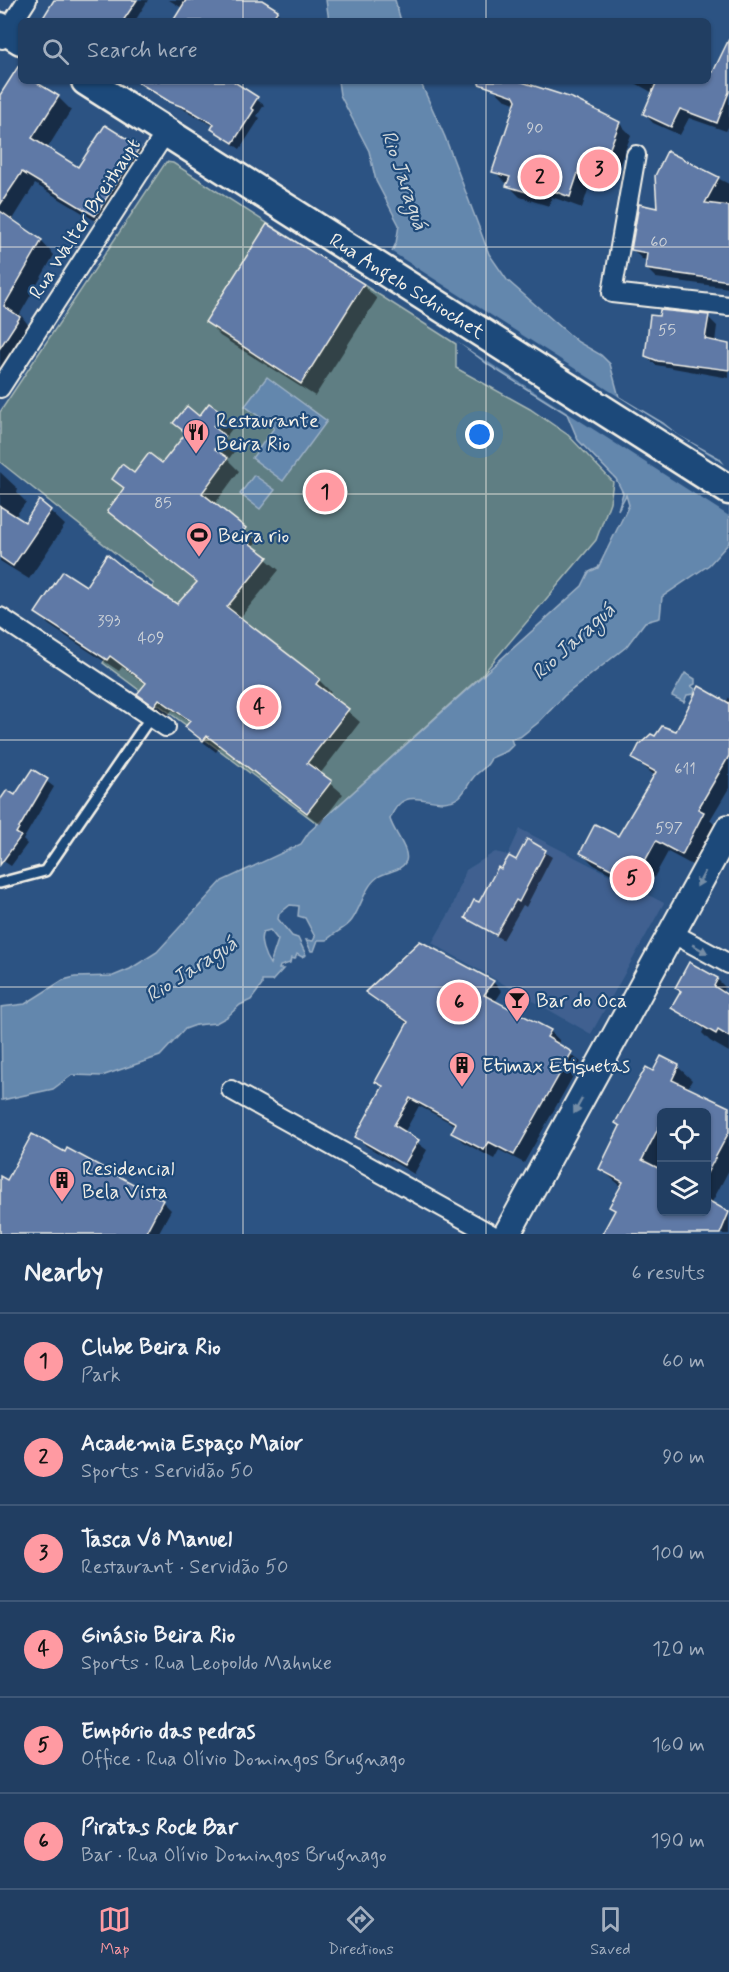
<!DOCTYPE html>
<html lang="en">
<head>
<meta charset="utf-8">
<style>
  :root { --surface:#213e62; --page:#294568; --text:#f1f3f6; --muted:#a2aebe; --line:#3e5777; --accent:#ff9aa2 }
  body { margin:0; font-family:Mynerve,sans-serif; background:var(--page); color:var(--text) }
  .controls { position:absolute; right:18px; bottom:18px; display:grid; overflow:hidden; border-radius:9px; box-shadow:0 2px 4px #0004 }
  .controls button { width:54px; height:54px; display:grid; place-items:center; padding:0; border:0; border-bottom:2px solid var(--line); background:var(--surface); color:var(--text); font:30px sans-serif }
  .you { position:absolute; left:480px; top:435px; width:21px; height:21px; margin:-15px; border:4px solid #fff; border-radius:50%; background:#1a73e8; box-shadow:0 0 0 9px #1a73e833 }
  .badge { display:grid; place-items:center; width:39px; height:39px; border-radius:50%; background:var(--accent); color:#111; font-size:20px; font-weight:700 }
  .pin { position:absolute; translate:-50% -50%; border:3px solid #fff; box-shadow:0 2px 6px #0006 }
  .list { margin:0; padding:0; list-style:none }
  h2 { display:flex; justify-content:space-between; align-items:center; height:78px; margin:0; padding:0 24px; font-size:26px }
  h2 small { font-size:20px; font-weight:400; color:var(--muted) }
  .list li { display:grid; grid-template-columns:39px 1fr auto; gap:18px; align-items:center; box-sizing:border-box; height:96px; padding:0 24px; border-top:2px solid var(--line) }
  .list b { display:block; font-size:22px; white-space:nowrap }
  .list p { margin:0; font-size:20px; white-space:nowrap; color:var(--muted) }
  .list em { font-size:20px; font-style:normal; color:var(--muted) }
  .icon { flex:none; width:33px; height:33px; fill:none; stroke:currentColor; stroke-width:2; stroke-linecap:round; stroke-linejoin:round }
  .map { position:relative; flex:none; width:729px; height:1234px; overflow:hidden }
  .search { position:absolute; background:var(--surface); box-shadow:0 2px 4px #0004; left:18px; right:18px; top:18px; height:66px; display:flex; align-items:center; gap:15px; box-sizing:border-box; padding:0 21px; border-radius:9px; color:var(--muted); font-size:22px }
  .sheet { height:654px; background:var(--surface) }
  nav { display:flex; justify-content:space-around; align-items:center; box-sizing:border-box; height:84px; border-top:2px solid var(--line); background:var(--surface); font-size:16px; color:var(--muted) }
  nav a { display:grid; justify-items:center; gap:3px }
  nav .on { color:var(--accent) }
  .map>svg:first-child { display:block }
  .built { fill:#3f6190 }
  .green { fill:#5e7e83; stroke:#a9b8b6; stroke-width:1.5 }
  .water { fill:#6387ad; stroke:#9db1c5; stroke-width:1.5; fill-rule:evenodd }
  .pier { fill:#2c5383 }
  .shadow { fill:#0007; fill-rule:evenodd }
  .building { fill:#5e79a6; stroke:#f4f1e8; stroke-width:1.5 }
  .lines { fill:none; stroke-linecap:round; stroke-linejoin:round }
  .lane-casing { stroke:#f4f1e8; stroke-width:14 }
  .street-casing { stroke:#f4f1e8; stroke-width:22 }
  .secondary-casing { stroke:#f4f1e8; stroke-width:30 }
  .primary-casing { stroke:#f4f1e8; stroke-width:33 }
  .lane { stroke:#1f4a7a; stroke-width:9 }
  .street { stroke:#1f4a7a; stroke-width:18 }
  .secondary { stroke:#1f4a7a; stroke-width:26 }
  .primary { stroke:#1f4a7a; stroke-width:28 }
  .oneway { fill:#748da6 }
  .grid { fill:none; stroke:#f4f1e8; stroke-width:1.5; stroke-opacity:0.55 }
  .labels { text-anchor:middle; stroke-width:4.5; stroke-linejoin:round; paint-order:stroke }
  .number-label { font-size:16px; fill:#ced3d8 }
  .street-label { font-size:20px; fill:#f4f1e8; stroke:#1f4a7a }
  .poi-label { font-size:20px; fill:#f4f1e8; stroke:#1f4a7a; text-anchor:start }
  .water-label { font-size:21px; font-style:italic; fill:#d7dcdc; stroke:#1f4a7a }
</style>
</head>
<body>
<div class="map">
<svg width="729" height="1234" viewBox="0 0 729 1234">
  <rect width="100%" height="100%" fill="#2c5383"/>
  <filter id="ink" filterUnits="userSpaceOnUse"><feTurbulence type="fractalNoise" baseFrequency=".0167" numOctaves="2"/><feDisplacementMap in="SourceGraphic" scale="12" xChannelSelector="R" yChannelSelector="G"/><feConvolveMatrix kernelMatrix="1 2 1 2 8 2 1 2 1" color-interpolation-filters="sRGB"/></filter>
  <g filter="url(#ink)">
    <path class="built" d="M520 829 664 903 591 1034 432 943 451 910 466 870 495 852 508 855Z"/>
    <path class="green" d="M166 162 173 163 456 344V368L530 409 568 435 613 482 610 502 596 540 481 676 318 824 103 663 154 584 0 462V412Z"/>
    <g class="water">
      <path d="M326 0H395L401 21H329Z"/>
      <path d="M338 81H420L445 137 489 254 507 280 578 342 601 355 610 364 619 397 663 423 679 436 719 458 729 471V543L709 565 662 597 660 618 645 622 626 647 564 696 539 722 520 737 511 739 513 745 507 751 491 758C488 768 479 770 473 778 468 784 465 792 459 797 435 814 405 778 390 819 393 831 410 850 406 861 401 872 386 871 378 877 364 887 362 906 352 920 346 929 334 932 327 940H318L314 951H311L306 940 313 941 315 937 305 918 298 916 299 906 290 905 279 914 278 919 292 936 298 938 306 955 302 957 297 954 295 959 291 958 290 963 280 966 279 969H283L272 981H262V985L251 1000 240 1005 227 1017 216 1023 196 1025 185 1029 160 1056 102 1076 72 1075 53 1089 2 1100 1 1007 25 1004 63 980 75 977 113 976 130 969 157 952 222 881 301 844 309 832 582 586 589 572 598 568 629 505 626 495 618 510 623 493 616 479 578 440 567 414 490 366 440 328 390 256 396 243 399 225 376 181 369 151 340 95ZM270 930 278 940 270 964C265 957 258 940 263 932Z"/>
      <path d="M267 377 327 421 283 481 252 458 274 428 245 406Z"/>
      <path d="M254 475 275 490 260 509 240 494Z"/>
      <path d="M685 673 695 679V684L691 686 695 689 694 694 687 695 684 702 672 696Z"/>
    </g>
    <path class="pier" d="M389 250 729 467V516L435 328 412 304 387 256Z"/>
    <g class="shadow">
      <path d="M56 0H148L135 21H43Z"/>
      <path d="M169 0H259L284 18 282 21H174L182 8Z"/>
      <path d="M729 43V126L726 131 689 118 680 135 653 123 644 113 653 93 632 81H708V72L714 74Z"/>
      <path d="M21 75V81H31L58 97 71 110 47 149 79 169 139 148 152 162 109 229 35 184 12 221 41 241 54 255 20 314 33 331 0 377V95Z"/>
      <path d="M142 81H237L235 84 264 105 257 116 260 118 240 149 220 135 213 128 214 126 148 90Z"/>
      <path d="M494 81H529L535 88 619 123 631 135 613 182 593 175 582 208 552 197 549 206 520 197 494 171 517 104 504 99 492 87Z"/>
      <path d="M668 153 729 184V288L656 278 646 268 648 260 642 259 633 250 658 210Z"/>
      <path d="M268 226 363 285 377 299 315 396 220 336 207 322Z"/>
      <path d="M708 317 717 326 715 342 729 344V378L656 365 646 356Z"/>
      <path d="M209 405 234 426 225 438 236 449 228 460 239 471 214 505 257 541 252 547 279 570 239 619 319 680 331 692 329 695 360 722 320 774 343 794 320 824 220 747 216 752 199 739 187 727 190 723 172 710 167 717 151 706 139 694 147 685 122 667 119 671 49 625 37 613 87 588 134 578 178 606 198 584 109 511 125 489 114 478 134 475 162 465 187 434 175 423 200 418Z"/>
      <path d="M0 472 18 489 17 493 26 502 15 517 26 524 50 511 65 525 29 579 0 561Z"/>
      <path d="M729 697V788L710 820 715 825 694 866 668 852 646 892 594 865 582 853 618 838 655 776 634 758 656 738 676 732 726 703Z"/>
      <path d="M33 771 54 787 23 840 27 844 11 866 0 859V801L16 797Z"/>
      <path d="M528 841 552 857 526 907 523 905 503 940 466 918 479 904 501 871 517 862Z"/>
      <path d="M717 979 725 987 722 993 729 997V1052L710 1041 702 1033 704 1029 673 1008 682 993 677 987Z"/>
      <path d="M493 982 502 991 495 1002 550 1031 560 1041 557 1045 581 1062 524 1163 499 1150 494 1159 463 1142 453 1133 457 1126 419 1106 404 1133 427 1150 414 1174 366 1146 357 1136 384 1088 377 1082 408 1024 367 992Z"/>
      <path d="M661 1058 678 1067 692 1080 687 1089 729 1109V1170L711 1204 729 1213V1234H604L616 1211 611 1206 622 1187 601 1169 621 1127 617 1123 654 1073ZM662 1112H706V1212H662L657 1169 662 1160Z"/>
      <path d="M0 1178 7 1182 162 1201 171 1210 158 1234H0Z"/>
    </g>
    <g class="building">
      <path d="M54 0H137L123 21H41Z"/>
      <path d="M186 0H262L278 10 271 21H173Z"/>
      <path d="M729 39V92L717 123 680 109 671 127 643 114 657 81H708V71L713 72Z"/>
      <path d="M21 62V81H34L59 96 32 138 78 167 105 125 140 147 95 216 22 172 0 205V95Z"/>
      <path d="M136 81H233L258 97 251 108 254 110 233 143 211 129 214 124 188 109 170 102Z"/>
      <path d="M479 81H519L572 98 620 122 601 171 581 164 570 197 540 186 537 195 506 186 510 177 492 172 516 100 514 96 479 84Z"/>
      <path d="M667 151 719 177 705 203 729 206V281L645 269 647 253 631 250 639 204 657 208 655 176Z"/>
      <path d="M0 211 42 240 4 306 20 317 0 348Z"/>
      <path d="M267 224 364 284 301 384 205 322Z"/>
      <path d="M660 310 709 315 705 339 729 344V370L658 361 645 356 650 315 659 316Z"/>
      <path d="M209 403 223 413 213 426 225 436 215 449 228 458 202 493 246 528 240 536 268 557 227 607 320 679 316 684 349 709 307 763 332 781 307 813 207 736 203 741 185 727 190 721 159 699 154 706 137 694 146 683 110 656 107 660 35 613 63 571 86 586 107 554 135 577 177 604 197 582 107 511 124 488 112 479 122 464 134 473 149 453 162 463 186 433 173 423 187 406 199 416Z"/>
      <path d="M39 500 51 510 13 566 0 557V506L25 522Z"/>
      <path d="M699 686 729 703V756L698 809 704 812 682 855 656 841 634 881 580 853 595 824 618 836 656 772 632 759 639 745 651 734 655 736 662 726 676 731Z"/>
      <path d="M32 769 48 779 16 833 21 836 0 865V800L7 790 15 795Z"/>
      <path d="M527 839 546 850 519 902 516 900 496 935 465 918 474 900 479 902 498 867 501 869 509 856 516 860Z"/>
      <path d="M420 941 494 981 484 995 551 1030 547 1037 572 1052 514 1155 489 1142 484 1150 451 1133 456 1123 410 1098 394 1125 419 1140 404 1165 355 1137 383 1086 375 1082 408 1022 365 992Z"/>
      <path d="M689 962 718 978 714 986 729 996V1037L718 1030 716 1034 671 1008 681 991 675 988Z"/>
      <path d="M661 1056 679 1065 672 1080 729 1107V1132L706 1175V1113H662V1121L642 1160 662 1170V1212H706V1199L729 1212 720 1234H602L615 1210 609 1207 623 1182 599 1169 620 1126 615 1123 646 1067 653 1071Z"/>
      <path d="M32 1134 65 1152 67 1148 163 1200 145 1234H0V1176L7 1180Z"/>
    </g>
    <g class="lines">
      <g class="lane-casing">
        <path id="lane" d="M0 883 45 871 150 718"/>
      </g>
      <g class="street-casing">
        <g id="street">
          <path d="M2 39 27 0"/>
          <path d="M636 155 612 293 729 306"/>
          <path d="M0 388 166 132"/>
          <path d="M0 617 166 727"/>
          <path d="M672 933 729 964"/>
          <path d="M231 1090 491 1234"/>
        </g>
      </g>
      <g class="secondary-casing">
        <path id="secondary" d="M507 1234 729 828"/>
      </g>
      <g class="primary-casing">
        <g id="primary">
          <path d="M0 27 21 40"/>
          <path id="s1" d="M86 81 729 490"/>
        </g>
      </g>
      <use href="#lane" class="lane"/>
      <use href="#street" class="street"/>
      <use href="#secondary" class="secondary"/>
      <use href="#primary" class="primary"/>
    </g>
    <defs><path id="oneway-solid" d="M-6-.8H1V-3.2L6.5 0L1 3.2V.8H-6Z" transform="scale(1.5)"/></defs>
    <g class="oneway">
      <use href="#oneway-solid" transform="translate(701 879) rotate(118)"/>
      <use href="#oneway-solid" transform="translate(700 949) rotate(29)"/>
      <use href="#oneway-solid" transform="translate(578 1106) rotate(119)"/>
    </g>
  </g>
  <path class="grid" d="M243 0V21M486 0V21M243 81V1234M486 81V1234M0 247H729M0 494H729M0 740H729M0 987H729"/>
  <defs>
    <g id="restaurant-pin" transform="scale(1.35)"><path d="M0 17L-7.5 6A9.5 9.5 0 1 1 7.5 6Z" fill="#ff9aa2" stroke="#1f4a7a"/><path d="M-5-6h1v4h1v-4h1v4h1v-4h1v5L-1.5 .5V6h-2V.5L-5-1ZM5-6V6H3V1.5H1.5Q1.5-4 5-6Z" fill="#111"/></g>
    <g id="stadium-pin" transform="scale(1.35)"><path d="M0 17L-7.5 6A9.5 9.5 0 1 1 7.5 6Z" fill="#ff9aa2" stroke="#1f4a7a"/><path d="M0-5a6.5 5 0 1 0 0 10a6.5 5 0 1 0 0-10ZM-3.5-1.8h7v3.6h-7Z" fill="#111"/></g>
    <g id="bar-pin" transform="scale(1.35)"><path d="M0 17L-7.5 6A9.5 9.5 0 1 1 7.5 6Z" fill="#ff9aa2" stroke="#1f4a7a"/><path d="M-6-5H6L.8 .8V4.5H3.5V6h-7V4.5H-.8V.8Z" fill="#111"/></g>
    <g id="building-pin" transform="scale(1.35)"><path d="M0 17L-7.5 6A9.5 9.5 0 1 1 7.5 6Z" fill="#ff9aa2" stroke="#1f4a7a"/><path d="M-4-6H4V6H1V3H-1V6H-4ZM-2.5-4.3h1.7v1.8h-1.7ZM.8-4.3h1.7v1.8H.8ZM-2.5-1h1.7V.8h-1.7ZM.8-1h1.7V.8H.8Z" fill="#111"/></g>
  </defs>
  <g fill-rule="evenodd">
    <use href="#restaurant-pin" x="196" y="432"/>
    <use href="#stadium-pin" x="199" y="535"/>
    <use href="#bar-pin" x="517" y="1000"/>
    <use href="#building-pin" x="462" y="1065"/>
    <use href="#building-pin" x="62" y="1180"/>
  </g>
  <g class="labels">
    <g class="number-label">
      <text x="535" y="133">90</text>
      <text x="659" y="247">60</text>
      <text x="667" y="335">55</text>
      <text x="163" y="508">85</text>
      <text x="109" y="626">393</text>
      <text x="151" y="643">409</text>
      <text x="685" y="774">611</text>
      <text x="669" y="833">597</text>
    </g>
    <g class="street-label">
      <text transform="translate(84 218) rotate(-57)" y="7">Rua Walter Breithaupt</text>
      <text dy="7" stroke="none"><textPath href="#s1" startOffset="381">Rua Angelo Schiochet</textPath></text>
    </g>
    <g class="poi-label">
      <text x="216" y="427">Restaurante<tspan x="216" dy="23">Beira Rio</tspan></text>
      <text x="218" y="542">Beira rio</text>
      <text x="536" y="1007">Bar do Oca</text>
      <text x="482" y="1072">Etimax Etiquetas</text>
      <text x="82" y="1175">Residencial<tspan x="82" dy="23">Bela Vista</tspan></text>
    </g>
    <g class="water-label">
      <text transform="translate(405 180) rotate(71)" y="7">Rio Jaraguá</text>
      <text transform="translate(573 641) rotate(-42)" y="7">Rio Jaraguá</text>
      <text transform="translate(191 969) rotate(-33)" y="7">Rio Jaraguá</text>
    </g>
  </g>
</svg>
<div class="controls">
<button><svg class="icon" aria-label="locate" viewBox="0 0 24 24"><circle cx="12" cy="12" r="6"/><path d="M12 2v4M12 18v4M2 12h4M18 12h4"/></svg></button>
<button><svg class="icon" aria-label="layers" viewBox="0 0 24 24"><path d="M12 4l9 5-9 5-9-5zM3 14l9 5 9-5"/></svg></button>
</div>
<div class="you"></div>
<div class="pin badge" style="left:325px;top:492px">1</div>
<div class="pin badge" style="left:540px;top:177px">2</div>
<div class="pin badge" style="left:599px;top:169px">3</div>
<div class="pin badge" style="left:259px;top:707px">4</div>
<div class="pin badge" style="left:632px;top:878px">5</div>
<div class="pin badge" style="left:459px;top:1002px">6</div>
<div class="search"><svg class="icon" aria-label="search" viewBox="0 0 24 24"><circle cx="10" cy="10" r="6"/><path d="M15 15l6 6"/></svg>Search here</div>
</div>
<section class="sheet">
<h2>Nearby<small>6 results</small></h2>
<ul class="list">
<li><span class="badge">1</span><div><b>Clube Beira Rio</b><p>Park</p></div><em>60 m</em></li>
<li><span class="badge">2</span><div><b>Academia Espaço Maior</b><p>Sports · Servidão 50</p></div><em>90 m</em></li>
<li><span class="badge">3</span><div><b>Tasca Vô Manuel</b><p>Restaurant · Servidão 50</p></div><em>100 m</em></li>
<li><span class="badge">4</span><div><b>Ginásio Beira Rio</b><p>Sports · Rua Leopoldo Mahnke</p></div><em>120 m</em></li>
<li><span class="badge">5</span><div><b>Empório das pedras</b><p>Office · Rua Olívio Domingos Brugnago</p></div><em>160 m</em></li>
<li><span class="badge">6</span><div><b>Piratas Rock Bar</b><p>Bar · Rua Olívio Domingos Brugnago</p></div><em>190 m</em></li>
</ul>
</section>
<nav>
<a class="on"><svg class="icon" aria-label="map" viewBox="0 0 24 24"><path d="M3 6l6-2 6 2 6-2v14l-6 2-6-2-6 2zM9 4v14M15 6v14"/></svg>Map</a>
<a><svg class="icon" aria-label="directions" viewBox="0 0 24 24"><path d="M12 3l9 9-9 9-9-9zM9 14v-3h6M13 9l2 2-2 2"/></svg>Directions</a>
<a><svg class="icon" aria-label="saved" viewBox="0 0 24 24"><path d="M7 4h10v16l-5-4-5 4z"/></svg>Saved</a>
</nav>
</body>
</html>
